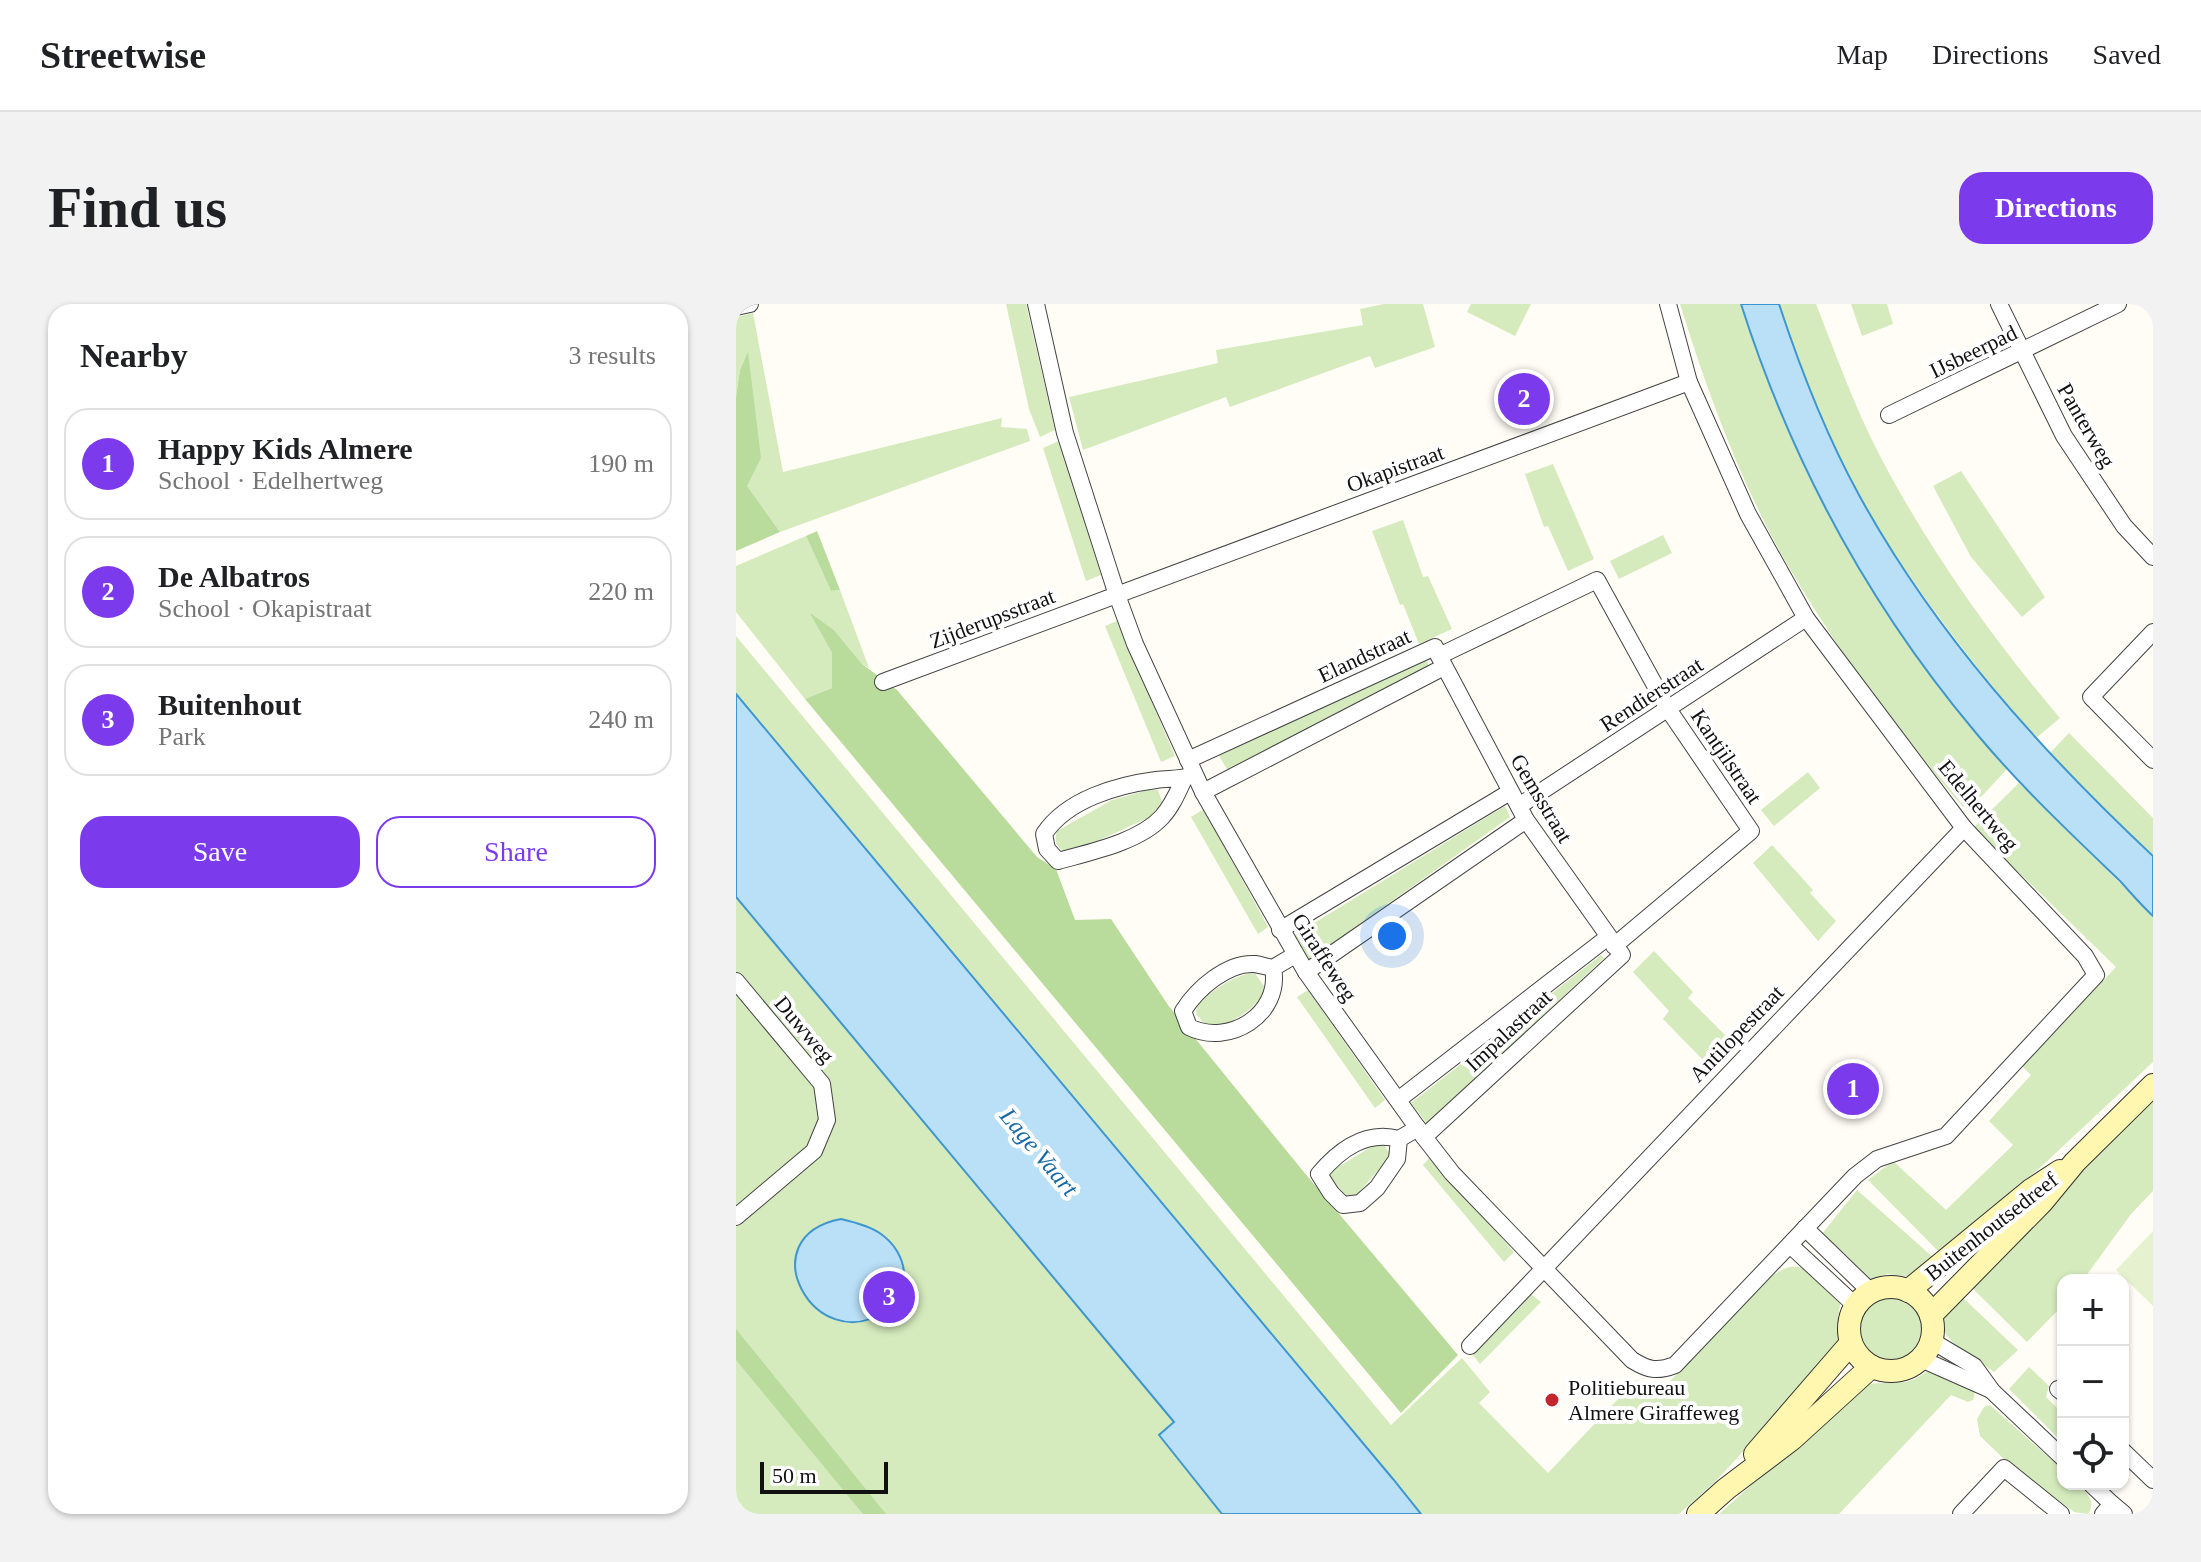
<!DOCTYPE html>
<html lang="en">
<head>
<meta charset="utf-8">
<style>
  :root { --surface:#fff; --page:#f2f2f2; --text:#202124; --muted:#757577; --line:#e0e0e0; --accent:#7c3aed }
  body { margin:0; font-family:Georgia,serif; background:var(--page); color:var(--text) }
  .controls { position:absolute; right:24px; bottom:24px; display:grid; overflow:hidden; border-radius:16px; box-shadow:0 2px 6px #0004 }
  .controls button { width:72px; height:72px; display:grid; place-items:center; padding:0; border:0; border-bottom:2px solid var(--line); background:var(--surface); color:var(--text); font:40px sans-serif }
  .scale { position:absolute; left:24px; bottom:20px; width:128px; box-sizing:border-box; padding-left:8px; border:4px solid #111; border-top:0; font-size:22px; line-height:28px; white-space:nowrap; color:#111; -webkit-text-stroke:6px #fff; paint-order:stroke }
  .you { position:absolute; left:656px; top:632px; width:28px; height:28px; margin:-20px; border:6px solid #fff; border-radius:50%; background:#1a73e8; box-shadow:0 0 0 12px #1a73e833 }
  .badge { display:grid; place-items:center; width:52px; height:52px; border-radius:50%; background:var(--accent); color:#fff; font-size:26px; font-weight:700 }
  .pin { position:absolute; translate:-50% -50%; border:4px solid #fff; box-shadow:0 2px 8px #0006 }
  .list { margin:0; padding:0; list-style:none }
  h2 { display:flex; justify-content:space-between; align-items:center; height:104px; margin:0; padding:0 32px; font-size:34px }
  h2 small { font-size:26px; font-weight:400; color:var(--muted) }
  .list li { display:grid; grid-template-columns:52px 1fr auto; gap:24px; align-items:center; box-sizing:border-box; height:112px; margin:0 16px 16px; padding:0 16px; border:2px solid var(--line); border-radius:24px }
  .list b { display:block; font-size:30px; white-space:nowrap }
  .list p { margin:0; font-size:26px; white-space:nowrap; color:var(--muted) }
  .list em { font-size:26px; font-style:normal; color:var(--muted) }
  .actions { display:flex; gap:16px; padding:24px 32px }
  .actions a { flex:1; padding:18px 0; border:2px solid var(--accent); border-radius:24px; text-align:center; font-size:28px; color:var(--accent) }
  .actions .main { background:var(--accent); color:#fff }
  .icon { flex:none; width:44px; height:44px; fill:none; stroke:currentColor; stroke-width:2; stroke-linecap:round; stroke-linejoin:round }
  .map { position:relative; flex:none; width:1417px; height:1210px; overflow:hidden; border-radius:24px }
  header { display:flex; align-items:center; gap:48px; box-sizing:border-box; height:112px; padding:0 40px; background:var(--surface); border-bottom:2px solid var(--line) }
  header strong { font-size:38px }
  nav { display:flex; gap:44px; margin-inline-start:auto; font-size:28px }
  .intro { display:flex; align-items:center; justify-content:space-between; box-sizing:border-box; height:192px; padding:0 48px }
  h1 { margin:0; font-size:56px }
  .button { padding:20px 36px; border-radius:24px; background:var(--accent); color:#fff; font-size:28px; font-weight:700 }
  main { display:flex; gap:48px; padding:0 48px }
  aside { flex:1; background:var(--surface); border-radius:24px; box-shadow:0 2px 6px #0004 }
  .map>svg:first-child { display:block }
  .green { fill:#d5ebbd }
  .forest { fill:#b9dc9c }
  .pitch { fill:#e6f2cf }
  .water { fill:#b9e0f7; stroke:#3f96cf; stroke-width:2 }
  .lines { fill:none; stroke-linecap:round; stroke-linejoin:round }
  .street-casing { stroke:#444; stroke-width:18 }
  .secondary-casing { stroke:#333; stroke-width:24 }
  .street { stroke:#fff; stroke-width:16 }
  .secondary { stroke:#fff6b0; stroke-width:22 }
  .poi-dot { fill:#c4262e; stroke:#fff; stroke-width:3 }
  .labels { text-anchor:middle; stroke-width:8; stroke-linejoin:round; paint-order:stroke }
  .street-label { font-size:22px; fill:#111; stroke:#fff }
  .poi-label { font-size:22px; fill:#111; stroke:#fff; text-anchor:start }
  .water-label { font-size:24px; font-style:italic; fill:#1768a6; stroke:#fff }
</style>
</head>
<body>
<header>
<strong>Streetwise</strong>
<nav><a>Map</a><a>Directions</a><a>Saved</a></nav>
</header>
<div class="intro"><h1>Find us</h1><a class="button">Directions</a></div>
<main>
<aside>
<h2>Nearby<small>3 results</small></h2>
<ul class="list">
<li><span class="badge">1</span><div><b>Happy Kids Almere</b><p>School · Edelhertweg</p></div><em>190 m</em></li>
<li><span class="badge">2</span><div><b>De Albatros</b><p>School · Okapistraat</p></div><em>220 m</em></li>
<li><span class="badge">3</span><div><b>Buitenhout</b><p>Park</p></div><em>240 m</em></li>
</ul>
<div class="actions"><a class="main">Save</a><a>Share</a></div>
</aside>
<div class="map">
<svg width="1417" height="1210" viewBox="0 0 1417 1210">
  <rect width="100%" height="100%" fill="#fffdf5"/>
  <g class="green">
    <path d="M270 0H290L319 126 304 133 293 105Z"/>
    <path d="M648 0H687L699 43 639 64 634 52 494 103 490 93 347 146 333 93 482 59 480 46 627 21 624 5Z"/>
    <path d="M735 0H795L779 32 731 8Z"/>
    <path d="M944 0H1005C1060 173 1151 329 1271 465L1246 492 1227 503C1160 426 1099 343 1048 255 1003 175 971 87 944 0Z"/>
    <path d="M1043 0H1080C1100 51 1119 104 1144 152 1194 247 1255 333 1324 414L1299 435C1235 357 1173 279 1123 192 1090 133 1064 64 1043 0Z"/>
    <path d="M1115 0H1151L1157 20 1126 32Z"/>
    <path d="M17 9 47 168 266 114 265 123 291 125 294 137 44 228 10 181 12 49 4 66 0 93V13Z"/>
    <path d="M323 137 365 271 350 277 307 144Z"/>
    <path d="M817 160 858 255 832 267 812 222 808 223 789 170Z"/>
    <path d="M1225 167 1309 293 1286 313 1235 253 1197 182Z"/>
    <path d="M667 216 687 273 692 272 716 325 683 340 667 300 664 301 636 227Z"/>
    <path d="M927 231 936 249 883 275 874 257Z"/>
    <path d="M70 232 95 287 104 286 133 364 126 360 98 326 76 311 96 349V384L69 395 0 308V262Z"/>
    <path d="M381 317 439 452 425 458 369 322Z"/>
    <path d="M0 332 655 1121 726 1054 754 1088 743 1099 812 1169 900 1076 917 1081 934 1077 1035 973C1046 965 1056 959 1069 965L1105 996 1102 1012 1105 1041 979 1178 943 1210H685L0 390Z"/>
    <path d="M690 354 693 363 492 467 482 450Z"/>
    <path d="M1333 429 1417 514V552L1348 487 1313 450Z"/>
    <path d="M1072 468 1084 484 1038 522 1025 506Z"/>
    <path d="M1283 479 1417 612V758L1308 860 1205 950 1132 876 1157 857 1210 906 1277 841 1253 817 1295 771 1286 762 1380 663 1237 524Z"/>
    <path d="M412 486H422L426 498 416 512 342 546 329 548C320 543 318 537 321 527L376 496Z"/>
    <path d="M769 502 774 513 573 656 557 632Z"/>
    <path d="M468 505 532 623 522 630 455 513Z"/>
    <path d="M1036 541 1077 586 1074 589 1100 617 1082 637 1017 559Z"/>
    <path d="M0 593 438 1118 424 1132 486 1210H0Z"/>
    <path d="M918 647 957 688 952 694 994 736 972 761 927 715 933 707 897 668Z"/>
    <path d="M865 651 868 654 691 820 675 799Z"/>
    <path d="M519 669 529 684C524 703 491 724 472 724L460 710 461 701C475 687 499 670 519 669Z"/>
    <path d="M572 686 649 796 639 804 561 693Z"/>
    <path d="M1417 793V887L1395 910 1347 976H1327V1001L1291 1038 1232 980Z"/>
    <path d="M643 838 649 842 655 852 615 897 594 876V868Z"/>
    <path d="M695 852 778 948 768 958 687 861Z"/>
    <path d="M1121 886 1199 955 1178 973 1151 970 1132 976 1086 930Z"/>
    <path d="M793 989 805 998 744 1060 734 1048Z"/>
    <path d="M1223 990 1282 1046 1258 1068C1242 1056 1206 1039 1205 1016 1205 1006 1216 997 1223 990Z"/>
    <circle cx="1156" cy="1024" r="32"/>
    <path d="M1293 1063 1313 1082 1310 1093 1327 1110V1139L1273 1085Z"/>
    <path d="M1195 1065 1226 1076 1239 1088 1237 1096 1232 1098 1215 1091 1103 1210H983L1127 1080 1169 1078 1179 1075Z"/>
    <path d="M1254 1101 1327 1166V1180H1341C1351 1189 1361 1197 1352 1210L1338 1208 1268 1155 1244 1132 1241 1115 1248 1103Z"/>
  </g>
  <g class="forest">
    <path d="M12 48 25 154 11 182 44 228 0 247V93L4 66Z"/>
    <path d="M81 227 104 286 95 287 70 232Z"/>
    <path d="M74 309 98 326 126 360 161 386 301 553 320 565 339 616 375 615 432 701 567 867 722 1051 665 1109 69 395 96 384V349Z"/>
    <path d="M0 1025 150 1210H127L0 1056Z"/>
  </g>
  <path class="pitch" d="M1417 927V1002L1380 966Z"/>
  <g class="water">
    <path d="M1005 0H1043C1064 64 1090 131 1123 191 1198 328 1304 446 1417 552V612C1405 601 1395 589 1384 577 1334 529 1284 482 1240 429 1134 303 1055 157 1005 0Z"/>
    <path d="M0 390 657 1175 685 1210H486L423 1131 438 1118 0 593Z"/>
    <path d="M105 915C118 918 134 922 145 930 173 950 177 987 149 1007 80 1055 11 933 105 915Z"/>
  </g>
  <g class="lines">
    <g class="street-casing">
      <g id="street">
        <path d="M300 0 329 129 381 291 399 340 467 488 570 668 688 833 716 869 896 1056C912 1066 921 1068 939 1061L1119 872 1141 855 1210 832 1360 671 1349 652 1228 524 1070 314 1012 210 953 78 932 0"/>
        <path d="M1263 0 1328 132 1388 222 1417 253"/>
        <path d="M0 3 14 0"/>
        <path d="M1153 111 1382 0"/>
        <path d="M1417 328 1355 393 1417 456"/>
        <path d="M147 378 953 78"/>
        <path d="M452 456 699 343 703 352 861 276 932 405 1015 527 878 642"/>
        <path d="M448 475C442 488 436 502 426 513 403 538 354 548 322 557L311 545 308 530C331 495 382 481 420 476 433 474 445 476 457 471"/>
        <path d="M467 488 708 363"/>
        <path d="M783 502 1070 314"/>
        <path d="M544 626 774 488"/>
        <path d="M537 664C546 710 493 743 453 723L447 707C461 685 491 658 519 660 525 661 531 663 537 664L559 651"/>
        <path d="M570 668 790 516"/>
        <path d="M0 677 86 780 91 816 78 847 0 913"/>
        <path d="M662 796 872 633"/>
        <path d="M688 833 886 651 790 516 703 352"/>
        <path d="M663 835 661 855 641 884 624 899 607 901 595 889 583 870C604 845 630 826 663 835L682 824"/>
        <path d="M1069 924 1135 988"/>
        <path d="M1054 941 1120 1002"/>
        <path d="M1196 1037 1238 1062 1256 1087 1327 1154"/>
        <path d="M734 1042 1228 524"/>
        <path d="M1185 1055 1255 1086"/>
        <path d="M1322 1085 1327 1089"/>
        <path d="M1387 1147 1417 1176"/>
        <path d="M1355 1180 1376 1200"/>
        <path d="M1225 1210 1268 1164 1325 1210"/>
        <path d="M1367 1210 1376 1200 1388 1210"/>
      </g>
    </g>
    <g class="secondary-casing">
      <g id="secondary">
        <circle cx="1155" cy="1025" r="42"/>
        <path d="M1172 987 1295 886 1324 867"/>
        <path d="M1195 1011 1306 898 1339 858 1417 781"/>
        <path d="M1019 1150 1115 1039"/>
        <path d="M962 1210 990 1185 1056 1135 1135 1063"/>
      </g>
    </g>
    <use href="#street" class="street"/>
    <use href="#secondary" class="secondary"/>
  </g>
  <circle class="poi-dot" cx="816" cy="1096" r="8"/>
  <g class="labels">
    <g class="street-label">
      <text transform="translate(1237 47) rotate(-26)" y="8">IJsbeerpad</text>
      <text transform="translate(1351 121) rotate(60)" y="8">Panterweg</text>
      <text transform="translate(659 164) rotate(-20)" y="8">Okapistraat</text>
      <text transform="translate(256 314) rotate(-21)" y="8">Zijderupsstraat</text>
      <text transform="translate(628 351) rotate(-25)" y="8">Elandstraat</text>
      <text transform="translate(915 390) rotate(-33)" y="8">Rendierstraat</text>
      <text transform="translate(991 452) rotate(56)" y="8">Kantjilstraat</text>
      <text transform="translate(806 494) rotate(59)" y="8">Gemsstraat</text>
      <text transform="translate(1243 501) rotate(50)" y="8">Edelhertweg</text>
      <text transform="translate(589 653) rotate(57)" y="8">Giraffeweg</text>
      <text transform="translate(69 725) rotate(50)" y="8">Duwweg</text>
      <text transform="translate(772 726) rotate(-43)" y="8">Impalastraat</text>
      <text transform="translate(1000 729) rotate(-46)" y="8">Antilopestraat</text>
      <text transform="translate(1255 922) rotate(-38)" y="8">Buitenhoutsedreef</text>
    </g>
    <g class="poi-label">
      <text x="832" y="1091">Politiebureau<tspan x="832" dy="25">Almere Giraffeweg</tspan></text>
    </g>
    <g class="water-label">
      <text transform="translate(303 848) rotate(50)" y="8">Lage Vaart</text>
    </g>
  </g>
</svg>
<div class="controls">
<button>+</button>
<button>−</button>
<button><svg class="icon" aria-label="locate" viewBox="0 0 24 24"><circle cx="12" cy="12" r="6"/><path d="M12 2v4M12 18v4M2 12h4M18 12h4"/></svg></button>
</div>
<div class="scale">50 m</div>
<div class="you"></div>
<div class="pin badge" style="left:1117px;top:785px">1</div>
<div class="pin badge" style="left:788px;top:95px">2</div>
<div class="pin badge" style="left:153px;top:993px">3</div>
</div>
</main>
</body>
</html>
